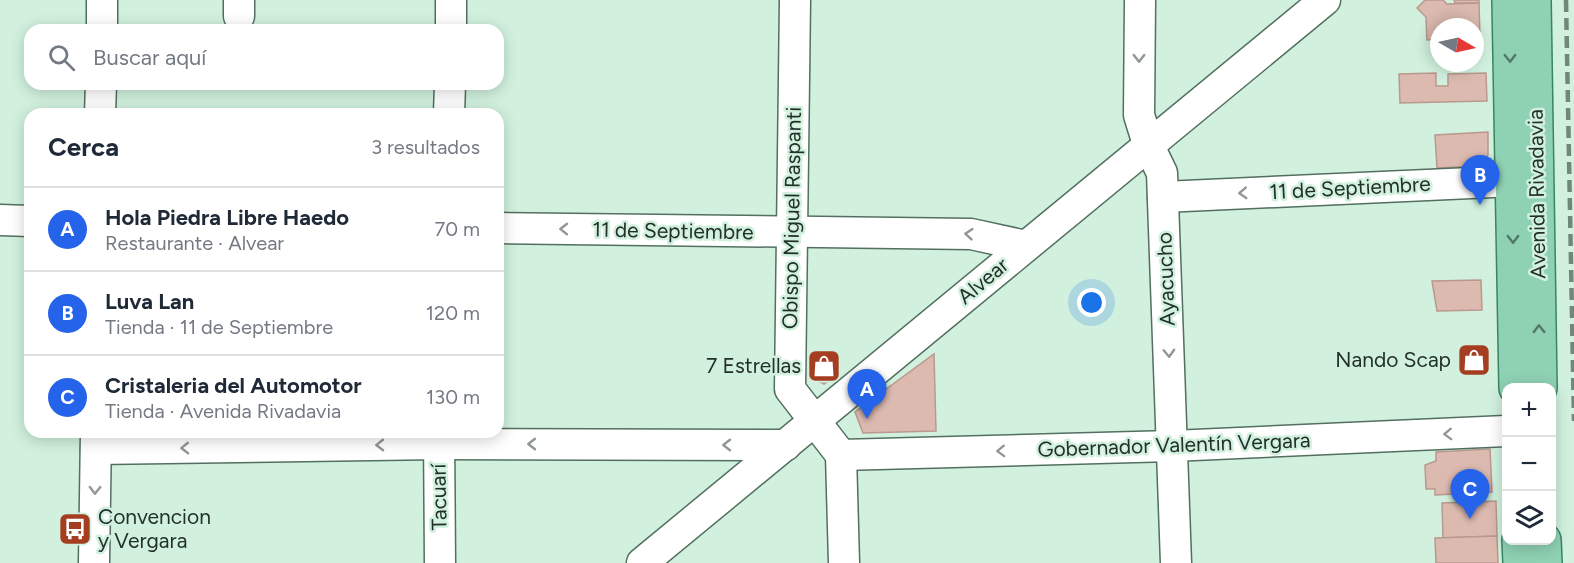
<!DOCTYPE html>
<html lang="es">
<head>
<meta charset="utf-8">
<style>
  :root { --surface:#fff; --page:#f6f6f7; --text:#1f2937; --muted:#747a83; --line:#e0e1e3; --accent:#2563eb }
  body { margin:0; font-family:Figtree,sans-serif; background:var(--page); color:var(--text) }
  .controls { position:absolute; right:18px; bottom:18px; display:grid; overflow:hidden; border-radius:12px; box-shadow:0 3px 15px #0003 }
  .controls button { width:54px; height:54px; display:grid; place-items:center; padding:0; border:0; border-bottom:2px solid var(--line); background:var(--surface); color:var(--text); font:30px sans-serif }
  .compass { position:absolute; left:1430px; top:18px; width:54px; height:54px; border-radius:50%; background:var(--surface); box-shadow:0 3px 15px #0003; rotate:99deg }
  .you { position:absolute; left:1092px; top:303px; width:21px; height:21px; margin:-15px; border:4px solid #fff; border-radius:50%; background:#1a73e8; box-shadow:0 0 0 9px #1a73e833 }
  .badge { display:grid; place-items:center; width:39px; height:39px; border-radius:50%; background:var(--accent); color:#fff; font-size:20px; font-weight:700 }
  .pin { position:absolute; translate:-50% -50px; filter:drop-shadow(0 2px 3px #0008) }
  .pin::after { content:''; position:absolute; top:32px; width:21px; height:18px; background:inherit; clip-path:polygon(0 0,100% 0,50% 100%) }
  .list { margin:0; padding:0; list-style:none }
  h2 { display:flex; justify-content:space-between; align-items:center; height:78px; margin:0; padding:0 24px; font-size:26px }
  h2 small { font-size:20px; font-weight:400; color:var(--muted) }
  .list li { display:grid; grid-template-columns:39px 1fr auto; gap:18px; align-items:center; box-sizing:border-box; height:84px; padding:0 24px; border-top:2px solid var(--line) }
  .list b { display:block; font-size:22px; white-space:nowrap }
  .list p { margin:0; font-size:20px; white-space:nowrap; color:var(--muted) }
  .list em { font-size:20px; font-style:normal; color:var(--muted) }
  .icon { flex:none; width:33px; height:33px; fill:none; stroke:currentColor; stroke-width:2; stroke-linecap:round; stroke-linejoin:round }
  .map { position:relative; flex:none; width:1574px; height:563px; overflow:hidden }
  .search { position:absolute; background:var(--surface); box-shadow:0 3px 15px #0003; left:24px; top:24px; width:480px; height:66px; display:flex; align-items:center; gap:15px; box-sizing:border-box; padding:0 21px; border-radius:18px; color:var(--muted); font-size:22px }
  .panel { position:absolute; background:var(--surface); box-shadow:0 3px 15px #0003; left:24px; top:108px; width:480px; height:330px; border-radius:18px }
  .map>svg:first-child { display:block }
  .building { fill:#dcbab0; stroke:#b9988e; stroke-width:1.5 }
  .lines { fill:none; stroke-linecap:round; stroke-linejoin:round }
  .minor-casing { stroke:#526f5f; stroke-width:33 }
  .major-casing { stroke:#388562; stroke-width:36 }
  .minor { stroke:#fff; stroke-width:30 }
  .major { stroke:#8fd1b3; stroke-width:33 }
  .rail { stroke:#71877a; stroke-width:4.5; stroke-dasharray:12 6; stroke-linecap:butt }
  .oneway { stroke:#919894 }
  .oneway2 { stroke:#547867 }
  .labels { text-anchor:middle; stroke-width:5; stroke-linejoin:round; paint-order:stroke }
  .street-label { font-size:21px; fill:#233029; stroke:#d1f1de }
  .poi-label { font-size:21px; fill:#233029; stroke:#d1f1de; text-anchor:end }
</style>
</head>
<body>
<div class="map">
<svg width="1574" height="563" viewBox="0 0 1574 563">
  <rect width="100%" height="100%" fill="#d1f1de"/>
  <g class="building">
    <path d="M1425 0H1443L1447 4 1479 3 1480 38H1475V27H1439V39L1427 40 1426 17 1417 8Z"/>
    <path d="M1454 0H1479V3H1455Z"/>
    <path d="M1436 73V86H1448V74L1486 73 1487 101 1400 103 1399 74Z"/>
    <path d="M1488 132V155L1477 166 1437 168 1435 135Z"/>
    <path d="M1481 280 1482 310 1437 311 1432 281Z"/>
    <path d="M934 354 936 431 863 433 855 412Z"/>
    <path d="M810 357 839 359 838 374 824 384 810 376Z"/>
    <path d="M1490 449 1492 492 1435 495V489H1426L1425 465 1436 461V452Z"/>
    <path d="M1496 501 1497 536 1443 538 1442 503Z"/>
    <path d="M1497 536 1498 563H1436L1435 538Z"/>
  </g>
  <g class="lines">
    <g class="minor-casing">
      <g id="minor">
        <path d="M795 0 790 389 841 455 844 563"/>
        <path d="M1140 0 1139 115 1148 144 1162 173 1176 563"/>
        <path d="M239 16V0"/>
        <path d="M102 30V0"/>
        <path d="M451 30V0"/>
        <path d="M100 114 101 84"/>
        <path d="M449 114 450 84"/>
        <path d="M1163 197 1537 180"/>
        <path d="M0 220 30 221"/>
        <path d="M498 228 971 234 1026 246"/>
        <path d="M439 432 440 563"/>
        <path d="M96 449 439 444 786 445"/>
        <path d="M841 455 1172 446 1506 431"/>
        <path d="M94 563 96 432"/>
        <path d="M642 563 1325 0"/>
      </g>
    </g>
    <g class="major-casing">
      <g id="major">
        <path d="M1509 0 1516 388"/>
        <path d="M1534 0 1540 388"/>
        <path d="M1519 540 1520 563"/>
        <path d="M1544 540 1545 563"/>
      </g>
    </g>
    <use href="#minor" class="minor"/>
    <use href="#major" class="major"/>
    <path class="rail" d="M1566 0 1574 421"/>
  </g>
  <defs><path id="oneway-chevron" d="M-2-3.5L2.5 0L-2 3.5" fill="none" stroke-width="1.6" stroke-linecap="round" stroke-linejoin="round" transform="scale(1.5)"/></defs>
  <g class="oneway">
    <use href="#oneway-chevron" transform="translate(1139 58) rotate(90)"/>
    <use href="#oneway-chevron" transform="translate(1243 193) rotate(177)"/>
    <use href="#oneway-chevron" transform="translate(564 229) rotate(-179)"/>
    <use href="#oneway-chevron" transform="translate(969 234) rotate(-175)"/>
    <use href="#oneway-chevron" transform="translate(1169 353) rotate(88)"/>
    <use href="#oneway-chevron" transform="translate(1448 434) rotate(178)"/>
    <use href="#oneway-chevron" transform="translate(532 444) rotate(-180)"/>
    <use href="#oneway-chevron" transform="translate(380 445) rotate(179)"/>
    <use href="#oneway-chevron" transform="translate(727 445) rotate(-180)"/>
    <use href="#oneway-chevron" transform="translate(185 448) rotate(179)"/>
    <use href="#oneway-chevron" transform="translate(1001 451) rotate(178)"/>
    <use href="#oneway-chevron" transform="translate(95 490) rotate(91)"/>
  </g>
  <g class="oneway2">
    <use href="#oneway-chevron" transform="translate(1510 58) rotate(89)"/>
    <use href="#oneway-chevron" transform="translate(1513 239) rotate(89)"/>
    <use href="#oneway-chevron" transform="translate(1539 329) rotate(-91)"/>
  </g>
  <defs>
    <g id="shop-square" transform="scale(1.725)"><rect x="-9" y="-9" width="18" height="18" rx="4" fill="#a53d20" stroke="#d1f1de"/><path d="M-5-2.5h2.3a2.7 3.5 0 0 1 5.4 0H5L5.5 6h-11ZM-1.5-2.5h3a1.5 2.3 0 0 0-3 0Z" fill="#fff"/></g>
    <g id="bus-square" transform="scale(1.725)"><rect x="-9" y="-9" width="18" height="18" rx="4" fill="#a53d20" stroke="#d1f1de"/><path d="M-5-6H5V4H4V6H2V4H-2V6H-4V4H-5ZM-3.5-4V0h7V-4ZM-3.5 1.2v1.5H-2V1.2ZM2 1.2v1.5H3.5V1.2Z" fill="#fff"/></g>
  </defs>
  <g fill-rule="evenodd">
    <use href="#shop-square" x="1474" y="360"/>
    <use href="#shop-square" x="824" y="366"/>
    <use href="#bus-square" x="75" y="529"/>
  </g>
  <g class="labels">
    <g class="street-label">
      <text transform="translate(1350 188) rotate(-3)" y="7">11 de Septiembre</text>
      <text transform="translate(1537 194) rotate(-91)" y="7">Avenida Rivadavia</text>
      <text transform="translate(792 218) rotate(-89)" y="7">Obispo Miguel Raspanti</text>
      <text transform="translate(673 231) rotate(1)" y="7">11 de Septiembre</text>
      <text transform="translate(1166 279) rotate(-92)" y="7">Ayacucho</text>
      <text transform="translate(983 281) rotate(-40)" y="7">Alvear</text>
      <text transform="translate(1174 445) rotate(-2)" y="7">Gobernador Valentín Vergara</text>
      <text transform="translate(439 497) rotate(-91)" y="7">Tacuarí</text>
    </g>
    <g class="poi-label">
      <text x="1451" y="367">Nando Scap</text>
      <text x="801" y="373">7 Estrellas</text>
      <text x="98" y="524" text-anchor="start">Convencion<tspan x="98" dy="24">y Vergara</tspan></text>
    </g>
  </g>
</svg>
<div class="controls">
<button>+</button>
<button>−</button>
<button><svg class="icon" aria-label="layers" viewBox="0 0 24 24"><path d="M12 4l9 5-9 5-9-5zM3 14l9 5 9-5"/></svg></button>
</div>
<svg class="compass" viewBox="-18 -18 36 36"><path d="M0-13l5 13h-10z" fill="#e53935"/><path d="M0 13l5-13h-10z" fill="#747a83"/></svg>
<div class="you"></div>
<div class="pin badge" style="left:867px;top:419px">A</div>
<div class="pin badge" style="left:1480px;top:205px">B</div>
<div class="pin badge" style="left:1470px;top:519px">C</div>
<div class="search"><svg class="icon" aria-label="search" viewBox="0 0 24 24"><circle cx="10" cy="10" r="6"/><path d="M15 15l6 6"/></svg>Buscar aquí</div>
<section class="panel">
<h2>Cerca<small>3 resultados</small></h2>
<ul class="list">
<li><span class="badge">A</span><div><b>Hola Piedra Libre Haedo</b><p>Restaurante · Alvear</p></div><em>70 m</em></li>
<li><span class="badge">B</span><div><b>Luva Lan</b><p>Tienda · 11 de Septiembre</p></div><em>120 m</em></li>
<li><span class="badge">C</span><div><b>Cristaleria del Automotor</b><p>Tienda · Avenida Rivadavia</p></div><em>130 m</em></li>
</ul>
</section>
</div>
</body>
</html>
